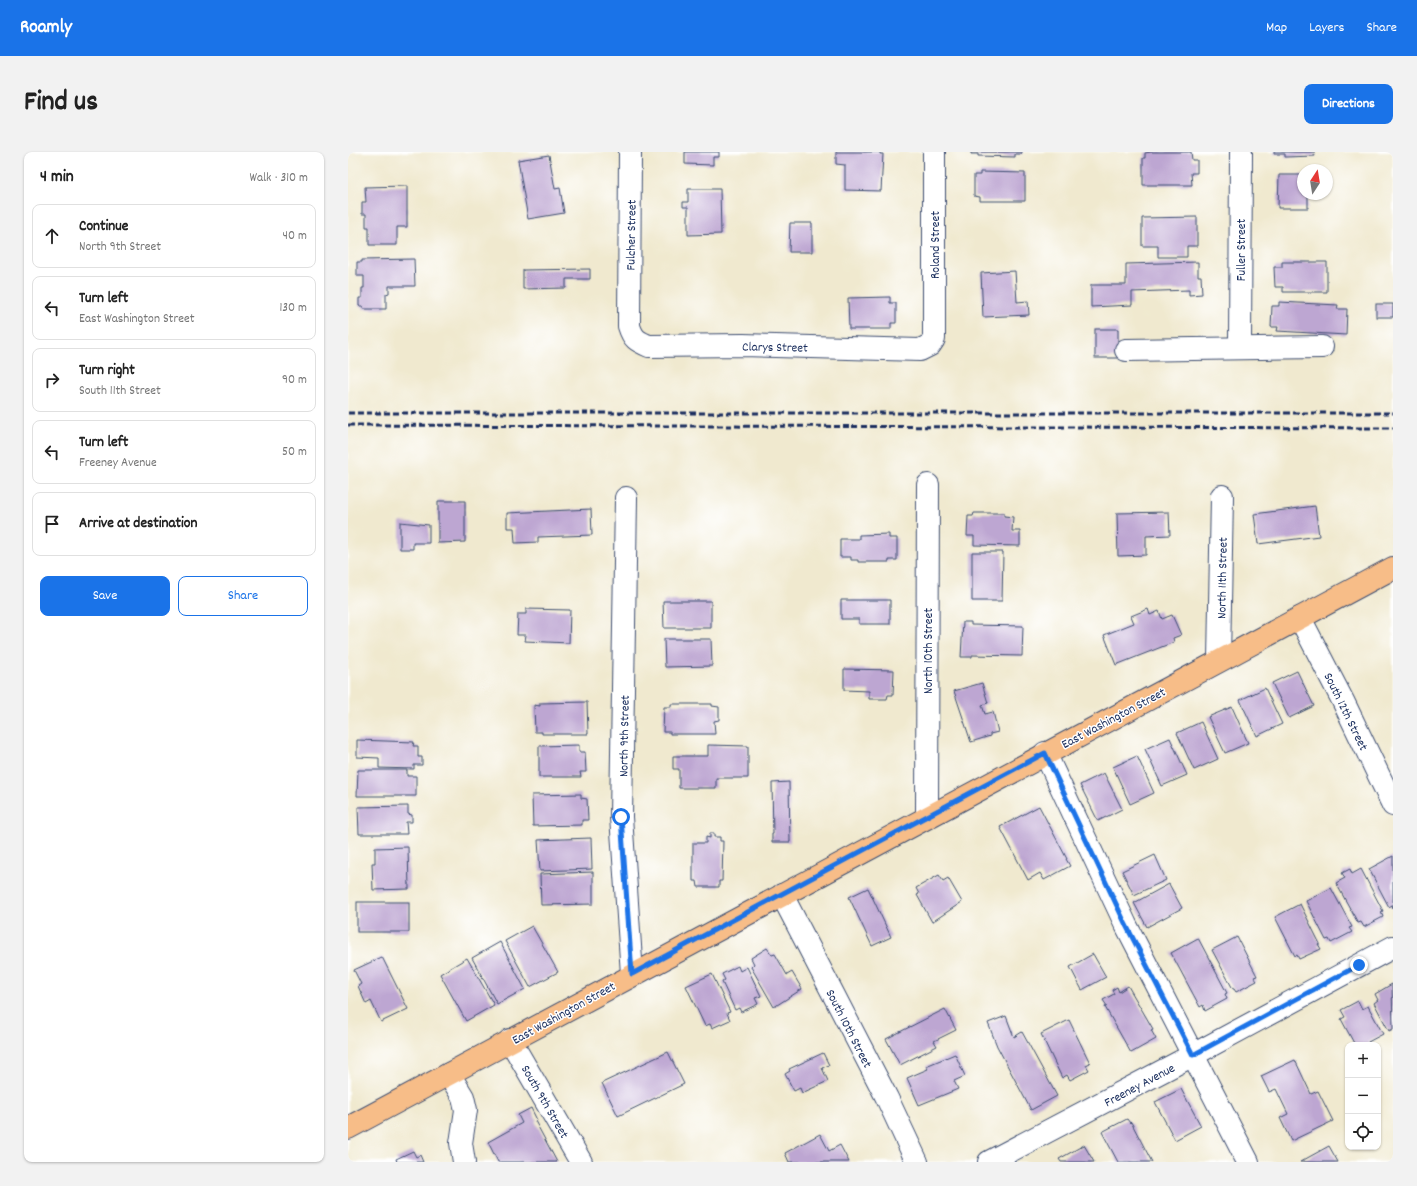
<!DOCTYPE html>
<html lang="en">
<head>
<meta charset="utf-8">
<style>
  :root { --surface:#fff; --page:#f2f2f2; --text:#222; --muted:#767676; --line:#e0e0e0; --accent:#1a73e8 }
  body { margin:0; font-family:Dekko,sans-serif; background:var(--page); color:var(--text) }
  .controls { position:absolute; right:12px; bottom:12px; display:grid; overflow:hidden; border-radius:8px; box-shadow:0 1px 3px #0004 }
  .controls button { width:36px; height:36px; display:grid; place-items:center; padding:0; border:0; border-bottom:1px solid var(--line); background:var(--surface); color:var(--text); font:20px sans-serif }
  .compass { position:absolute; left:949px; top:12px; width:36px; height:36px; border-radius:50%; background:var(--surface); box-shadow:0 1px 3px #0004; rotate:12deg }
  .stop { position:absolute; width:12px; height:12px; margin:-9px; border:3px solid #1a73e8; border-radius:50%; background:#fff }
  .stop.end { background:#1a73e8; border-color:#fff; box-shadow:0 1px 4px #0008 }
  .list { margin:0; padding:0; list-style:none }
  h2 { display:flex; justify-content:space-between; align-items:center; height:52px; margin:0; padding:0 16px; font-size:17px }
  h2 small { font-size:13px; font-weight:400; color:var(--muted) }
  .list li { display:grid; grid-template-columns:26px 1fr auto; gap:12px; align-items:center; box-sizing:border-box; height:64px; margin:0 8px 8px; padding:0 8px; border:1px solid var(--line); border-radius:8px }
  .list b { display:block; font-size:15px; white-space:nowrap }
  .list p { margin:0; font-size:13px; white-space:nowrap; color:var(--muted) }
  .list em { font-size:13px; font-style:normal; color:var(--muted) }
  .actions { display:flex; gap:8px; padding:12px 16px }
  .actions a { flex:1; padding:9px 0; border:1px solid var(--accent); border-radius:8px; text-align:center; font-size:14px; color:var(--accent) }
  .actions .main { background:var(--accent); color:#fff }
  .icon { flex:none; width:22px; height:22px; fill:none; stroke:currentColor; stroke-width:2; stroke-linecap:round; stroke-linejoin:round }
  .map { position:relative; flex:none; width:1045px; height:1010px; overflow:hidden; border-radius:8px }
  header { display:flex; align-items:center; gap:24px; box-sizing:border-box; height:56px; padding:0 20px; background:var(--accent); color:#fff }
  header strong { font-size:19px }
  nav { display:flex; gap:22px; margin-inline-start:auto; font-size:14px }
  .intro { display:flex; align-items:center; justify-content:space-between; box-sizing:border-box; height:96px; padding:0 24px }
  h1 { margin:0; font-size:28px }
  .button { padding:10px 18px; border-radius:8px; background:var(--accent); color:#fff; font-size:14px; font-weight:700 }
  main { display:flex; gap:24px; padding:0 24px }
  aside { flex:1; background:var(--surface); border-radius:8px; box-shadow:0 1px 3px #0004 }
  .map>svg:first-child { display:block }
  .building { fill:#bda6d2 }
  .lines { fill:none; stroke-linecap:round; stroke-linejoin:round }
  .minor-casing { stroke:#3b4b6f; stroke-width:24 }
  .major-casing { stroke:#3b4b6f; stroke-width:24 }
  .minor { stroke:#fff; stroke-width:22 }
  .major { stroke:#f7bd88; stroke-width:22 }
  .rail { stroke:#1b2f5e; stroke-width:3; stroke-dasharray:6 3; stroke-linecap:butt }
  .route { stroke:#1a73e8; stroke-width:5 }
  .labels { text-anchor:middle; stroke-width:3; stroke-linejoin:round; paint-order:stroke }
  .street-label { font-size:13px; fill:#1b2f5e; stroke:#fff }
</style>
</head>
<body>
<header>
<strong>Roamly</strong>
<nav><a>Map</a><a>Layers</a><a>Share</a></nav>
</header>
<div class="intro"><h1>Find us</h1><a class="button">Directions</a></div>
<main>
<aside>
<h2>4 min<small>Walk · 310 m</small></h2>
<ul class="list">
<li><svg class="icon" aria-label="ahead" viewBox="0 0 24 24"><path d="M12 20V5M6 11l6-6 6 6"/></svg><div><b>Continue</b><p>North 9th Street</p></div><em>40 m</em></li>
<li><svg class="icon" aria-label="left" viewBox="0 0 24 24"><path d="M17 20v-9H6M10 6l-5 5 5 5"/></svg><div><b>Turn left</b><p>East Washington Street</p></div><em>130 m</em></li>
<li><svg class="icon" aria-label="right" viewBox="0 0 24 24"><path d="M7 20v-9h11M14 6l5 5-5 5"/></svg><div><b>Turn right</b><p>South 11th Street</p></div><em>90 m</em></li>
<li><svg class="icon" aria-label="left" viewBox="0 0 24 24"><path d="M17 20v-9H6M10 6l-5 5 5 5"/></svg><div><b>Turn left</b><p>Freeney Avenue</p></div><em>50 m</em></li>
<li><svg class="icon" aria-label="arrive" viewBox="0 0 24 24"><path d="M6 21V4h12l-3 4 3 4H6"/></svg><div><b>Arrive at destination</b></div></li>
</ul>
<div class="actions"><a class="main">Save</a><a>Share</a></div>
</aside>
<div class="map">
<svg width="1045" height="1010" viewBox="0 0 1045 1010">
  <rect width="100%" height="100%" fill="#fff"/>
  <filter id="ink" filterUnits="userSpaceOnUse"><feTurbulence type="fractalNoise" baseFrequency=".025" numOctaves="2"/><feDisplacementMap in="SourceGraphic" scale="8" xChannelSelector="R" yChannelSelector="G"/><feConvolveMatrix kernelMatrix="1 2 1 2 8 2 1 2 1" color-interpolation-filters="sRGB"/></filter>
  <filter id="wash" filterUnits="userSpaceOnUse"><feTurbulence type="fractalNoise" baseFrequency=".012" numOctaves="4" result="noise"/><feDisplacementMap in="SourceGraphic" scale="16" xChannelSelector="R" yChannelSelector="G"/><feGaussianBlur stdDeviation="0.9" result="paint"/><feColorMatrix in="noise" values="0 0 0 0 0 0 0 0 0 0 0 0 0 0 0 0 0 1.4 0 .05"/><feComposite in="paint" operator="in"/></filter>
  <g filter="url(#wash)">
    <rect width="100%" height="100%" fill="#f0e9cf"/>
    <g id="blocks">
      <g class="building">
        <path d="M337 0H371V5H365V13L337 12Z"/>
        <path d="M488 0H532V2H535L533 39 497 38V13L488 12Z"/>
        <path d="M623 0H674V2H667V5L630 4V2H623Z"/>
        <path d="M803 0H843L844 8H849V21H843L844 33H795V6H797V1Z"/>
        <path d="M926 0H966L967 4 937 5V2H926Z"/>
        <path d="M201 3 207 37 212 36 216 61 180 67 170 8Z"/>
        <path d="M632 20 677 21V49H632V45L626 44V23H632Z"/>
        <path d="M931 23H955V42H960V56H930Z"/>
        <path d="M59 34V75H49V93H21V75H18V62H14V50H18L17 35Z"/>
        <path d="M340 37H372L373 82 340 83V55H335V50H340Z"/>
        <path d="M849 65V94H839V105H810V94H794V66Z"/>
        <path d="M442 71H464V100H441Z"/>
        <path d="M66 107 67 134H41V141L38 142V157H15V154H11V146H14V136H16V124H9V110H14V108Z"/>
        <path d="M850 110V124H853L854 142 841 143V138L784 140V153L743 155V133H778V112Z"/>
        <path d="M934 110H979V140H935V135H927L926 115H934Z"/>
        <path d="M242 117V127H218V136L175 137V118Z"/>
        <path d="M667 119 669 150 680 149 681 163 635 165 633 121Z"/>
        <path d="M542 145V151H548V171H543V177H501L500 146Z"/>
        <path d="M931 150 990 153 989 157H999L998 183 929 179 930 175H923L924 154H931Z"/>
        <rect x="1028" y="152" width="17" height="13"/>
        <rect x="747" y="177" width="23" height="29"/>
        <path d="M90 349H117V390L90 391Z"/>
        <path d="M967 354 971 384 910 392 906 362Z"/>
        <path d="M243 357 244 383 190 385V390L167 391 166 376H159V361Z"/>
        <path d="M821 360 822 383 798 384V403L770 404 769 361Z"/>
        <path d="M626 361H656V364L665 365 664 379H672V394L626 393V384H619L620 364H625Z"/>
        <path d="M52 370 81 373V391H65V397H52Z"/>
        <path d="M541 382V386H549V408H541V410H510V408H503V405H492V387H511V383Z"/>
        <path d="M624 400H655L654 449H624Z"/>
        <path d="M493 448H542V472H511V467H493Z"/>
        <path d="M315 449H363V476H316Z"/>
        <path d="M178 457 222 458 221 491 177 489 178 483H169L170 462H178Z"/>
        <path d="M800 457 802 463 811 459 814 467 824 463 833 483 825 486 826 490 768 513 756 483 786 471 783 464Z"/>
        <path d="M615 470H623V473L675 474 674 504 624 503V505H613Z"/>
        <path d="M316 487H363L364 514 317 515Z"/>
        <path d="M496 517 546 518 545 543H540L539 547H521V539L496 538Z"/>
        <path d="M949 519 966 554 941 566 924 531Z"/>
        <path d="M634 531 640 551 634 553 637 562 645 560 650 580 642 582V584L623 590 606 539Z"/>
        <path d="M917 536 934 572 909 584 892 548Z"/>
        <path d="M239 550 240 582H194V580H187L186 553 192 554V551Z"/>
        <path d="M323 552H364V554L371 555V568L366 569 367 582H322V580H315L316 555H323Z"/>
        <path d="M884 555 900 591 877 601 860 565Z"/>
        <path d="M853 570 870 607 846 618 829 581Z"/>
        <path d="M822 586 839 623 814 634 797 597Z"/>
        <path d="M9 588 66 590 65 594H70V605H74V613H66V617L31 616V606L9 605Z"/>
        <path d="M231 593V600H237L238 620H232L233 625H191V594Z"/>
        <path d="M360 593 400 594V626H368V636H331V617H325V604H360Z"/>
        <path d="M789 604 806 641 782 652 765 615Z"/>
        <path d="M10 618H59V624H68V644H9Z"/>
        <path d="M756 621 774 657 750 669 732 633Z"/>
        <path d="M441 630 442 690H424V682H425L424 631Z"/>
        <path d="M233 642V646L239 647 240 668H234V673L185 674 184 643Z"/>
        <path d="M60 654V662L64 663V670H58L59 682H11L10 655Z"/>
        <path d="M691 654 719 707H718L722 714 696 728 692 721 680 728 652 675Z"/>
        <path d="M362 681H366V685H372V689H375L374 729H371V735H350L349 729H345V691H358V685L362 686Z"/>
        <path d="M243 686 244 717 192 719 190 688Z"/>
        <path d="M60 695 61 737 25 738 24 711H27V696Z"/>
        <path d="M807 703 818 728 786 743 774 719Z"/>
        <path d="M1045 704V756L1044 753 1041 755 1021 717Z"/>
        <path d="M1002 717 1004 722 1013 717 1035 759 1033 760 1035 765 1016 775 1013 770 1010 771 988 731 997 726 994 721Z"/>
        <path d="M245 720V752L193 753 192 722Z"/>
        <path d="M591 723 595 729 600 726 614 750 584 770 569 743 571 742 568 736Z"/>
        <path d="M821 732 834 756 799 775 786 751Z"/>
        <path d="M520 736 543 785 524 794 501 745Z"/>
        <path d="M983 736 1004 775 1001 776 1004 780 983 791 981 787 978 788 958 749Z"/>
        <rect x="9" y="750" width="52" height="30"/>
        <path d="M952 752 972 792H970L973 797 951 807 949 803 947 804 927 765Z"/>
        <path d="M184 774 210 820 182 835 157 789Z"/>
        <path d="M889 785 909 824 906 825 909 829 888 840 886 837H885L864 798Z"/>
        <path d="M850 786 879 841 877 842 879 847 857 859 855 853 852 855 823 801Z"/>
        <path d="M152 790 177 837 149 852 124 806Z"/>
        <path d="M419 796 424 803 427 802 439 823 444 820 454 837 426 855 403 815 406 812 403 806Z"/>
        <path d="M745 802 758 825 734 838 722 815Z"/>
        <path d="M34 805 60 857 33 870 23 849 18 852 10 834 13 832 6 818Z"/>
        <path d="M119 806 146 853 118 869 92 822Z"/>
        <path d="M390 814 392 819 399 815 413 844 407 846 410 852 393 860 391 856 387 858 374 830 377 828 374 822Z"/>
        <path d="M364 822 382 860 379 861 382 868 364 876 362 872 357 874 338 834Z"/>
        <path d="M1044 832 1045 877 1041 879 1026 851 1030 848 1027 842Z"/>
        <path d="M780 834 805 877 803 878 808 887 783 901 757 855 759 854 755 848 766 842 764 838 769 835 771 840Z"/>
        <path d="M1010 849 1014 857 1020 854 1035 882 1020 890 1022 893H1007L993 867 997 865 993 858Z"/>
        <path d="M597 857 608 878 586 889 589 894 552 913 538 887Z"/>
        <path d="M658 864 666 885 674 880 709 944 683 958 649 894 640 871Z"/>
        <path d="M721 868 742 911 738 913 741 918 722 928 719 923 714 926 693 882Z"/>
        <path d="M320 900 336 932 270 964 254 931Z"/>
        <path d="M475 901 481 913 474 916 480 929 454 941 452 936 446 939 437 922 442 919 441 917Z"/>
        <path d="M607 902 617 924 606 929 610 937 571 953 559 926 580 917 578 914Z"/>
        <path d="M947 908 963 942 970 939 985 969 943 989 932 966 940 962 928 937 921 940 913 924Z"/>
        <path d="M833 937 853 974 827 988 807 950Z"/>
        <path d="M183 956 189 968 187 969 209 1010H150L140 990 174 971 170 963Z"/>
        <path d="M779 967 782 971 783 970 804 1010H770L754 980Z"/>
        <path d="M472 982 481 999 492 993 501 1010H441L437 1001Z"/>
        <path d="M736 993 746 1010H713L711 1007Z"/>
        <path d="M981 994 990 1010H952Z"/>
        <path d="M65 999 68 1005 72 1003 75 1010H49L48 1007Z"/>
      </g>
    </g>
  </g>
  <g filter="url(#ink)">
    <use href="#blocks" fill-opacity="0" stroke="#3b4b6f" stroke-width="1"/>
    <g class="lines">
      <g class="minor-casing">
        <g id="minor">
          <path d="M282 0 281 174C285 187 289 189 301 194L395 193 572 198 582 193 586 187V0"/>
          <path d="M892 196 893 0"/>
          <path d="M778 198 974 195"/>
          <path d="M278 346 273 665 284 822"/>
          <path d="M952 466 995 549 1045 653"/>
          <path d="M871 508 874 344"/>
          <path d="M697 601 778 773 900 1010"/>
          <path d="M579 665 580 333"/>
          <path d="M434 743 539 946 569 1010"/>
          <path d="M162 888 233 1010"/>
          <path d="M101 922 115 945 118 958 113 991 116 1010"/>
          <path d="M641 1010 845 903 1045 795"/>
        </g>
      </g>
      <g class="major-casing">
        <path id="major" d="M0 976C348 788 696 601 1045 416"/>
      </g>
      <use href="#minor" class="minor"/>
      <use href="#major" class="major"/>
      <g class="rail">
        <path d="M0 261H1045"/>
        <path d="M0 273 1045 276"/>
      </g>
    </g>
  </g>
  <g class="lines" filter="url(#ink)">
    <path class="route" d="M273 665 284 822 697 601 778 773 845 903 1011 813"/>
  </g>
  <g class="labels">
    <g class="street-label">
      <text transform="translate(282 83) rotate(-89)" y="5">Fulcher Street</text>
      <text transform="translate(586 93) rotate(-90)" y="5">Roland Street</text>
      <text transform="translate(892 98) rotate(-90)" y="5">Fuller Street</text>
      <text transform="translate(427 194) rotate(1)" y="5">Clarys Street</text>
      <text transform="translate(873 426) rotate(-89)" y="5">North 11th Street</text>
      <text transform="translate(579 499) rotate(-90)" y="5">North 10th Street</text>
      <text transform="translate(999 559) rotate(64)" y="5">South 12th Street</text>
      <text transform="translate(765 565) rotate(-28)" y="5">East Washington Street</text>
      <text transform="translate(275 584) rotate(-89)" y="5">North 9th Street</text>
      <text transform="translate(215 860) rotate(-29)" y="5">East Washington Street</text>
      <text transform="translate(502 876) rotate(63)" y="5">South 10th Street</text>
      <text transform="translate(791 932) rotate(-28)" y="5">Freeney Avenue</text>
      <text transform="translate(198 949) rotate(60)" y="5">South 9th Street</text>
    </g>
  </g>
</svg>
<div class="controls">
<button>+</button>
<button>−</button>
<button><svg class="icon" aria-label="locate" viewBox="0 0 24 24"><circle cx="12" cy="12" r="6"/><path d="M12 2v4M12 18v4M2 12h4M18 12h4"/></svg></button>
</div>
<svg class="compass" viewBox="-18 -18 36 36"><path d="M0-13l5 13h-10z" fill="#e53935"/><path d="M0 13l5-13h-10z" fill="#767676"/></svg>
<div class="stop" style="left:273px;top:665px"></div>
<div class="stop end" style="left:1011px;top:813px"></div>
</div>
</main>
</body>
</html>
